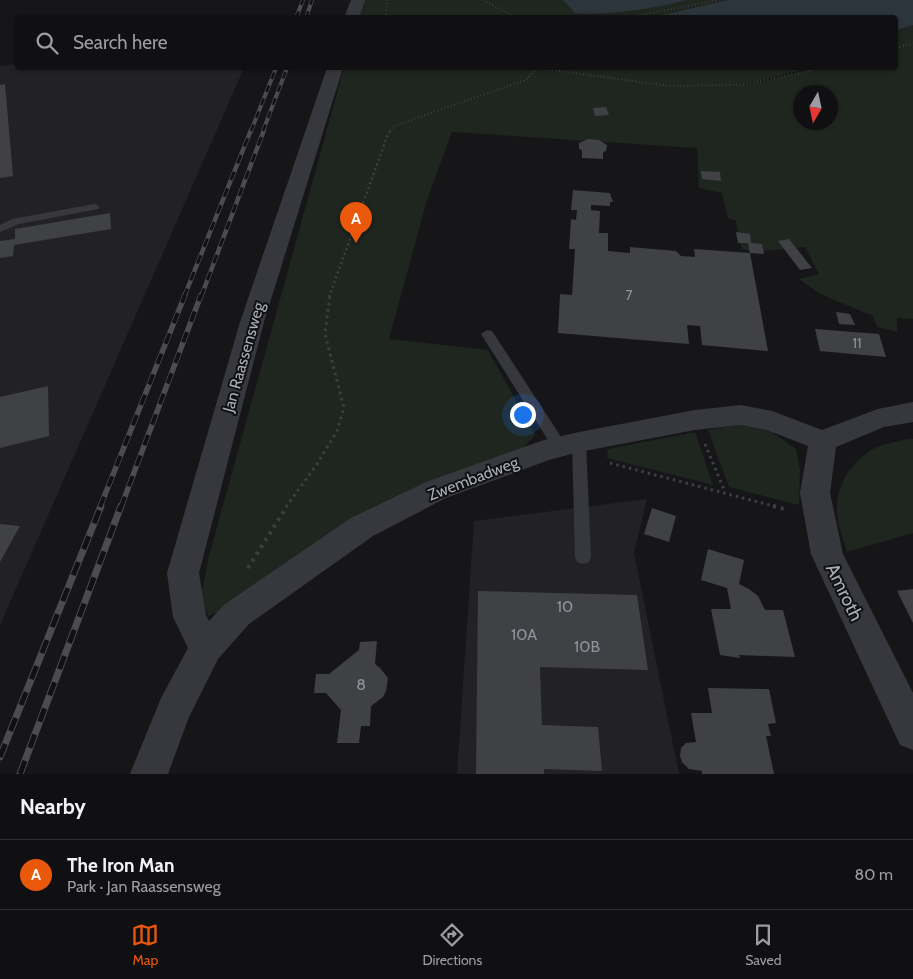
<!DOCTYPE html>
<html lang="en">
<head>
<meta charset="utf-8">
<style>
  :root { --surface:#101012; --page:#1e1e20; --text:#f1f3f6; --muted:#9c9d9f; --line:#303032; --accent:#ea580c }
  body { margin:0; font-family:Cabin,sans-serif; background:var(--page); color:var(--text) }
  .compass { position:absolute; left:793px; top:85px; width:45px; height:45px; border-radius:50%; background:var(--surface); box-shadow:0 1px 4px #0004; rotate:189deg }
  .you { position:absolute; left:522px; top:414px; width:18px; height:18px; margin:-12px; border:4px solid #fff; border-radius:50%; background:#1a73e8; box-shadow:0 0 0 8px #1a73e833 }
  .badge { display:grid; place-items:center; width:32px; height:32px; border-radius:50%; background:var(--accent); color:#fff; font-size:16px; font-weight:700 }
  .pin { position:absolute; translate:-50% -41px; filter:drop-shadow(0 1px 2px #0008) }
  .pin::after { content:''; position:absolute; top:26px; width:18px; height:15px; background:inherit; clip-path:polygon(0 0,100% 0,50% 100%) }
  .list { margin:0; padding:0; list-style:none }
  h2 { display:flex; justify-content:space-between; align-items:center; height:65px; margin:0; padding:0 20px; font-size:21px }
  h2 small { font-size:16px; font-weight:400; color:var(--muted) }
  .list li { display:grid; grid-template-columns:32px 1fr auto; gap:15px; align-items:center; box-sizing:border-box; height:70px; padding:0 20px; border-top:1px solid var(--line) }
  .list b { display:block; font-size:19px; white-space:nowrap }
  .list p { margin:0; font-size:16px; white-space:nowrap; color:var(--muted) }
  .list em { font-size:16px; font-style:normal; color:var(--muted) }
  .icon { flex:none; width:28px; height:28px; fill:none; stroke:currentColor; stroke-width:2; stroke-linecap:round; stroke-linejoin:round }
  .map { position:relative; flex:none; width:913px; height:774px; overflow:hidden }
  .search { position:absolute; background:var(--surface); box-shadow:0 1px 4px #0004; left:15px; right:15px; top:15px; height:55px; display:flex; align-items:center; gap:12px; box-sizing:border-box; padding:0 18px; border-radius:5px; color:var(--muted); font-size:19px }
  .sheet { height:135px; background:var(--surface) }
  nav { display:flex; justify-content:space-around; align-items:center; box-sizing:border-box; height:70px; border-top:1px solid var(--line); background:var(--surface); font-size:14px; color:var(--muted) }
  nav a { display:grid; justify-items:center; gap:2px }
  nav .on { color:var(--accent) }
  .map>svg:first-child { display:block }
  .built { fill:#222225 }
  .green { fill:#1e261f; fill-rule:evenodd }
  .water { fill:#2c353c }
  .building { fill:#404145 }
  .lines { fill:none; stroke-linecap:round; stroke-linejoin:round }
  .path-far3 { stroke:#3d3f44; stroke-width:2; stroke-dasharray:1 2.5; stroke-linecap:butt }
  .path-far2 { stroke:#3d3f44; stroke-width:2.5; stroke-dasharray:2 3; stroke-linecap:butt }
  .path-far1 { stroke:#3d3f44; stroke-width:3; stroke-dasharray:2.5 4; stroke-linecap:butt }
  .path { stroke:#3d3f44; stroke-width:4; stroke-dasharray:3 5; stroke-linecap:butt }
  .service { fill:#37383d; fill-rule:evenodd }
  .minor { fill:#37383d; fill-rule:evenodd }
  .rail-far3-casing { stroke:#4a4c52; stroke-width:4 }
  .rail-far2-casing { stroke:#4a4c52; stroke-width:4.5 }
  .rail-far1-casing { stroke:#4a4c52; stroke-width:5.5 }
  .rail-casing { stroke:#4a4c52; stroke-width:7 }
  .rail-far3 { stroke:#111113; stroke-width:2.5; stroke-dasharray:7; stroke-linecap:butt }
  .rail-far2 { stroke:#111113; stroke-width:3; stroke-dasharray:9; stroke-linecap:butt }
  .rail-far1 { stroke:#111113; stroke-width:4; stroke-dasharray:11; stroke-linecap:butt }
  .rail { stroke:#111113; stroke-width:5; stroke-dasharray:14; stroke-linecap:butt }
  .labels { text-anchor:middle; stroke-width:4; stroke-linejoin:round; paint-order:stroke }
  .number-label { font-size:14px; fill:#8e929b }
  .street-label { font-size:16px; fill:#a8adb8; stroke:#111113 }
  .near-number-label { font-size:16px; fill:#8e929b }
  .near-street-label { font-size:19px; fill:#a8adb8; stroke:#111113 }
</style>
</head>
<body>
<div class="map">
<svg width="913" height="774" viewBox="0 0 913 774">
  <rect width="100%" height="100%" fill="#161618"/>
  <g class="built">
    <path d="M17 64 18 68H244L0 625V66Z"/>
    <path d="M647 499 634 553 679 774H457L474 521Z"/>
  </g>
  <g class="green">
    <path d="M363 0H913V319L897 318V332L877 327 873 316 820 294 799 279 819 274 805 247 752 252 742 249 736 223 737 221 728 218 722 193 699 188 697 148 452 132 427 200 389 339 488 350 535 435 523 448 231 607 208 616 201 596 209 556 344 68H811L731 87 770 80 817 68H896V18L358 17ZM800 92H830V122H800Z"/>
    <path d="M739 425 769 430 796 449 800 470 799 505 729 487 708 430Z"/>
    <path d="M695 432 713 485 607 458 608 449Z"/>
    <path d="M907 439H913V533L847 552C843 538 837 523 837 510 835 484 856 455 880 446 888 443 898 442 907 439Z"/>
  </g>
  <g class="water">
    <path d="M563 0H687C658 8 604 16 575 13Z"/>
    <path d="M728 0H913V25L896 30V18L654 17Z"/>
  </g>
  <g class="building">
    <path d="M5 84 13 176 0 178V85Z"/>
    <path d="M606 107 609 115 595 116 593 108Z"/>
    <path d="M588 139 599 140 607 145 606 151 603 152V159L582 158V150L579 149V143Z"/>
    <path d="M701 171 720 172 721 181 702 179Z"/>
    <path d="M573 190 610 193 613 202H610V206L591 205V210L600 211 599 233H608V251L630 253V247L676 251 681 256 695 257 694 249 750 253 768 351 702 345 700 326 687 325 689 344 558 333 560 294 572 295 575 249H569L571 219 576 220 577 210H571Z"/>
    <path d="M110 213 111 229 14 245 13 256 0 258V241L15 239V229Z"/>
    <path d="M736 232 750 234 751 243 762 244 764 254 750 253 748 243H738Z"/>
    <path d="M789 239 812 268 800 270 778 241Z"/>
    <path d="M836 312 850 314 855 325 839 324Z"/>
    <path d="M815 329 879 334 886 357 820 351Z"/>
    <path d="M48 386 49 436 0 448V397Z"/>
    <path d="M652 508 676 516 669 542 644 534Z"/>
    <path d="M0 524 20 526 0 562Z"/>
    <path d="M708 549 744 560 739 584 749 589 758 596 765 610H783L795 657 739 655 740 658 720 655 711 609H731L727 588 701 580Z"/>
    <path d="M913 589V623L897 591Z"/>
    <path d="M478 591 637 595 648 670 540 667 542 725 598 727 602 771 544 769V774H476Z"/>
    <path d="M377 641 375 664 380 668 388 678 386 691 383 697 371 706 370 726H361L359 743H337L341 710 326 693H314L316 674H329L359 650 360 642Z"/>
    <path d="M708 688 769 689 776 723 768 724 771 736H766L774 774H702V771L689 769 682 762 680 756 681 748 686 743 696 742 691 713H712Z"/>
  </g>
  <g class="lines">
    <g class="path-far3">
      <path d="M483 0 517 18"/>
      <path d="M386 18 387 0"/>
      <path d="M626 18 719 0"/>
      <path d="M896 48 913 43"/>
      <path d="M538 68 669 86 741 85 823 68"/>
      <path d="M390 131 394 126 526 80 537 68"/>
    </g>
    <path class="path-far2" d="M329 297 388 134 391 130"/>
    <g class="path-far1">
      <path d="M705 444 725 492"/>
      <path d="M610 463 777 507"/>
      <path d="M286 507 317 464 337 431 344 408 325 334 330 295"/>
    </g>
    <g class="path">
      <path d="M773 506 788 510"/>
      <path d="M248 568 287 506"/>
    </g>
    <g class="service">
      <path d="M94 204 98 205 99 207 98 209 19 224 0 232V225L12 219Z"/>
      <path d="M487 330 492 331 565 443 567 447 565 451 560 453 555 451 481 334Z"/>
      <path d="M579 437 584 438 586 442 591 557 589 562 583 564 577 562 575 557 572 442 574 438Z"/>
    </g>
    <g class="minor">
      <path d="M351 0H365L359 18H344Z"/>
      <path d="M327 68H343L264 322 199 573 206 615 209 621 225 604 351 518 426 482 544 440 579 432 695 410 741 405 772 411 822 430 878 409 913 402V422L884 427 836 447 830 493 843 554 913 693V750L900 745 811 554 800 493 808 446 767 430 741 425 695 430 579 452 549 460 446 498 373 536 249 624 218 659 189 717 168 774H130L161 698 188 648 173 617 167 573 240 322Z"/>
    </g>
    <g class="rail-far3-casing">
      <g id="rail-far3">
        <path d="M296 18 303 0"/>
        <path d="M306 18 312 0"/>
        <path d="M251 131 276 68"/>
        <path d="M263 131 287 68"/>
      </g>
    </g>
    <g class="rail-far2-casing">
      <g id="rail-far2">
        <path d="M184 297 251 130"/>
        <path d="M201 297 264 130"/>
      </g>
    </g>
    <g class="rail-far1-casing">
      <g id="rail-far1">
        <path d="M100 507 185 295"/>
        <path d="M121 507 201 295"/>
      </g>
    </g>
    <g class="rail-casing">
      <g id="rail">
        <path d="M0 757 101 506"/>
        <path d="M20 774 121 506"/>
      </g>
    </g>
    <use href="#rail-far3" class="rail-far3"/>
    <use href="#rail-far2" class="rail-far2"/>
    <use href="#rail-far1" class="rail-far1"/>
    <use href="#rail" class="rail"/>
  </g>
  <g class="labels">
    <g class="number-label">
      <text x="629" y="300">7</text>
      <text x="857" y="348">11</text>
    </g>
    <g class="street-label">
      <text transform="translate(243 357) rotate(-74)" y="6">Jan Raassensweg</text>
      <text transform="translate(473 478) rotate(-21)" y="6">Zwembadweg</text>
    </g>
    <g class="near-number-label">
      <text x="565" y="612">10</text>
      <text x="524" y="640">10A</text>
      <text x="587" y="652">10B</text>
      <text x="361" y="690">8</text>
    </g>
    <g class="near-street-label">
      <text transform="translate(845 592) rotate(64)" y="7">Amroth</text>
    </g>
  </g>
</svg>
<svg class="compass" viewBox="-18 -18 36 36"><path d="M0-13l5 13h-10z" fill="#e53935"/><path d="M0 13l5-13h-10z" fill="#9c9d9f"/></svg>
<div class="you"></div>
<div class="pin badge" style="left:356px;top:243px">A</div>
<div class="search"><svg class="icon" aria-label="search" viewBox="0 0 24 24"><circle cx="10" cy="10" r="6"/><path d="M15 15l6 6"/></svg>Search here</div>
</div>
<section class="sheet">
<h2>Nearby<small></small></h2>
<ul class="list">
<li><span class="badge">A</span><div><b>The Iron Man</b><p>Park · Jan Raassensweg</p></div><em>80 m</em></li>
</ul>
</section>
<nav>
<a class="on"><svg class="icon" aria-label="map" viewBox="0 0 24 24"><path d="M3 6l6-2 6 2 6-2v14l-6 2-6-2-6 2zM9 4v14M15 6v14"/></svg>Map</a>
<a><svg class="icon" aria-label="directions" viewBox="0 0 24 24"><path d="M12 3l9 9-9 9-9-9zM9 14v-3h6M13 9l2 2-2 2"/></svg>Directions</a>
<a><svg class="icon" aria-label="saved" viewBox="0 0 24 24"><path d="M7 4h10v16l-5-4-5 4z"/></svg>Saved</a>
</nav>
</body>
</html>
